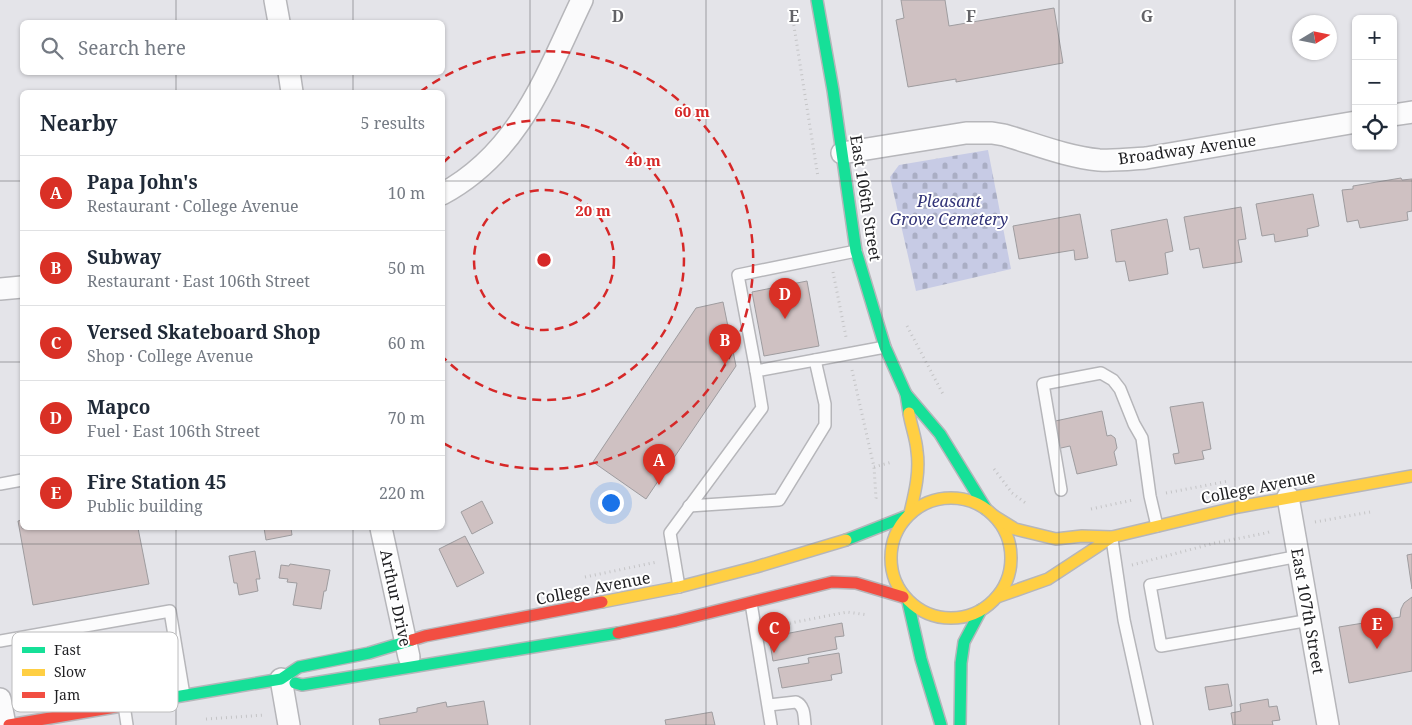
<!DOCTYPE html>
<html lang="en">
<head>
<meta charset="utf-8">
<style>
  :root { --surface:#fff; --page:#f6f6f7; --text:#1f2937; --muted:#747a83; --line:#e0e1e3; --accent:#d93025 }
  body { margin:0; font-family:"Noto Serif",serif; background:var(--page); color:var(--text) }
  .controls { position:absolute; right:15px; top:15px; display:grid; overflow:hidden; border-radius:8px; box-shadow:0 1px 4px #0004 }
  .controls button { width:45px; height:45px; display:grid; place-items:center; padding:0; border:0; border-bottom:1px solid var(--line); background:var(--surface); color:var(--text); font:25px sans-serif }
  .compass { position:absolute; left:1292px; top:15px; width:45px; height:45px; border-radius:50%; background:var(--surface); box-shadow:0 1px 4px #0004; rotate:80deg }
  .you { position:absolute; left:610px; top:502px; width:18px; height:18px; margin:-12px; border:4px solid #fff; border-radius:50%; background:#1a73e8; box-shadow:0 0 0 8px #1a73e833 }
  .badge { display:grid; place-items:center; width:32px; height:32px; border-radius:50%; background:var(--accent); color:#fff; font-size:16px; font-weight:700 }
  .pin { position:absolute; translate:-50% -41px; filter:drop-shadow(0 1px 2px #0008) }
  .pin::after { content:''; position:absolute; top:26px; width:18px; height:15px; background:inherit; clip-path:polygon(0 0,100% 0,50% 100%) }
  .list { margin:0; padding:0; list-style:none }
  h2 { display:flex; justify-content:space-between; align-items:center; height:65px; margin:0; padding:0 20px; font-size:21px }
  h2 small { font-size:16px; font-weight:400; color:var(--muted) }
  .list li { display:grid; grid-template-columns:32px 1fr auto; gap:15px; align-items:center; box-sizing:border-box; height:75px; padding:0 20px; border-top:1px solid var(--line) }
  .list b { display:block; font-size:19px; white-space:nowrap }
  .list p { margin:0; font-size:16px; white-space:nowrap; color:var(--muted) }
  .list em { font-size:16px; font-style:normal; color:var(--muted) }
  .icon { flex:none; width:28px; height:28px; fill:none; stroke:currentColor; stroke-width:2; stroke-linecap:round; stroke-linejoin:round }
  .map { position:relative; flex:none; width:1412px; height:725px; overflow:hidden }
  .search { position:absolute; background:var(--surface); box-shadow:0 1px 4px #0004; left:20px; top:20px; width:425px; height:55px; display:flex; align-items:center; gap:12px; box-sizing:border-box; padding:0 18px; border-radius:8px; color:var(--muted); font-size:19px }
  .panel { position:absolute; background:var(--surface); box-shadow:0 1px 4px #0004; left:20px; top:90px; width:425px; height:440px; border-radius:8px }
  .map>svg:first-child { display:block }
  .cemetery { fill:url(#cemetery-stones) }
  .building { fill:#cfc1c2; stroke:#9e9c9f }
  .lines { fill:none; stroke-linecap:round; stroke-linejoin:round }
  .lane-casing { stroke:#b6b6ba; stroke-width:14 }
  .street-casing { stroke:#b6b6ba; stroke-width:24 }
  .fast-casing { stroke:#b6b6ba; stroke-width:14 }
  .slow-casing { stroke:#b6b6ba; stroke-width:14 }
  .jam-casing { stroke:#b6b6ba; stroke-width:14 }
  .path { stroke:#c4c4c6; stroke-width:3; stroke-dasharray:1 4; stroke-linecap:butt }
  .lane { stroke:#fbfbfc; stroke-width:11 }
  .street { stroke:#fbfbfc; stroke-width:21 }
  .fast { stroke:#16e098; stroke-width:11 }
  .slow { stroke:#ffcf43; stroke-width:11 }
  .jam { stroke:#f24e42; stroke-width:11 }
  .grid { fill:none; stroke:#646468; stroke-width:1; stroke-opacity:0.55 }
  .ring { fill:none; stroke:#d62828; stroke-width:2.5; stroke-dasharray:9 6 }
  .labels { text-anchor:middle; stroke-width:4; stroke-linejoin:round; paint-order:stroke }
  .street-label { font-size:16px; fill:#1f1f22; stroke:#fff }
  .park-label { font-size:16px; font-style:italic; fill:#323478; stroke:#fff }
  .key { fill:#fff; stroke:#bcbcbd; stroke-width:1 }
  .key-label { font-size:14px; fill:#1f1f22 }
  .grid-label { font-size:16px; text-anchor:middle; font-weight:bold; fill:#646468; stroke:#fff; stroke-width:4; stroke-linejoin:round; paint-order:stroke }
  .centre { fill:#d62828; stroke:#fff; stroke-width:2.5 }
  .ring-label { font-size:15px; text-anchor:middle; font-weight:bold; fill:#d62828; stroke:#fff; stroke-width:4; stroke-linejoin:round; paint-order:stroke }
</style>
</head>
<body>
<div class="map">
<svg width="1412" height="725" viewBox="0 0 1412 725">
  <defs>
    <pattern id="cemetery-stones" width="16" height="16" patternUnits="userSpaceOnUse" patternTransform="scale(1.25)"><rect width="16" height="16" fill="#c7cbe5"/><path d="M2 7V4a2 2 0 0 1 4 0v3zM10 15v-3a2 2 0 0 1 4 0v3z" fill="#aaaec4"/></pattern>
  </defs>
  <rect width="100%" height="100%" fill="#e4e4e9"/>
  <path class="cemetery" d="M988 150 1011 269 916 291 890 177 899 165Z"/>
  <g class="building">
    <path d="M901 0H945L949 26 1054 8 1063 63 956 82V79L908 87 896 20 904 18Z"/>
    <path d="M1401 178 1402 180 1412 179V211L1407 212 1408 220 1360 228 1358 220 1347 222 1342 190 1353 189V186Z"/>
    <path d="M1313 194 1319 226 1307 229 1308 236 1275 242 1274 234 1262 236 1256 204Z"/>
    <path d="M1241 207 1246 239 1238 240 1242 262 1203 268 1199 248 1190 250 1184 217Z"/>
    <path d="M1080 214 1088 258 1075 260 1074 250 1019 259 1013 226Z"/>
    <path d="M1167 219 1173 251 1165 253 1168 274 1129 281 1125 261 1116 262 1111 230Z"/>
    <path d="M807 281 819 346 764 356 752 292Z"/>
    <path d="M723 302 736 366 646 499 593 462 696 308Z"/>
    <path d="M1203 402 1211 449 1202 451 1204 459 1175 464 1173 454 1179 453 1170 407Z"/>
    <path d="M1102 411 1107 436 1111 435 1115 438 1117 448 1114 452 1117 465 1077 474 1070 446 1052 450 1046 423Z"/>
    <path d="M482 501 493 523 472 534 461 512Z"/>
    <path d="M22 520V528H138L149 584 33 605 18 521Z"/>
    <path d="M264 528H291L292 535 266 540Z"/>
    <path d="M465 536 484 573 457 587 439 549Z"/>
    <path d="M255 551 260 579H256L258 591 239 595 237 583H234L229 556Z"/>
    <path d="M1412 554V589L1407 555Z"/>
    <path d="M290 564 330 570 326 591H324L321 609 293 605 297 583 287 582 288 579 279 578 281 565 289 566Z"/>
    <path d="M1412 597V671L1349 683 1339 627 1400 617 1401 609 1404 603Z"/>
    <path d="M842 623 844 636 835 637 837 649 773 661 769 637Z"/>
    <path d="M839 653 842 673 831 675 832 680 782 688 778 668 809 663 808 658Z"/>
    <path d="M1228 684 1232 706 1209 710 1205 687Z"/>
    <path d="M1268 699 1269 707 1277 706 1280 720 1272 721 1273 725H1233L1231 713 1241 711 1240 704Z"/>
    <path d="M484 701 488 725H380L379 719 417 712V708L446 702 447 707Z"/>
    <path d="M712 712 715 725H666L665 720Z"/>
  </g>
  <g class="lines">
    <g class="lane-casing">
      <g id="lane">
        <path d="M756 371 738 275 856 251"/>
        <path d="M0 484 22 480"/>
        <path d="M1061 490 1043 384 1101 373 1113 380 1120 389 1134 424 1142 438 1150 496 1157 526"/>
        <path d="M689 506 779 500 825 425V404L815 360"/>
        <path d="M1112 539 1124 620 1147 725"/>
        <path d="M1299 556 1150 585 1161 646 1310 620"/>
        <path d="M679 587 670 533 762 408 756 371 885 347"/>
        <path d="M751 603 771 725"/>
        <path d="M0 641 170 611 184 695"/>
        <path d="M124 705 127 725"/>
        <path d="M769 705 796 702C805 706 804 717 805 725"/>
      </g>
    </g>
    <g class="street-casing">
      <g id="street">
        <path d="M275 0 279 22"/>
        <path d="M289 72 292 92"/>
        <path d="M1393 115 1412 112"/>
        <path d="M842 153 966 133H992L1004 135C1035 144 1067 157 1099 160 1115 161 1131 159 1146 158L1356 122"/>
        <path d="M442 194C520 152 546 75 582 0"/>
        <path d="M0 289 22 287"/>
        <path d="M1288 497 1328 725"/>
        <path d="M381 528 409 657"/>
        <path d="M281 679 289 725"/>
        <path d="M0 699 5 725"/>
      </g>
    </g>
    <g class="fast-casing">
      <g id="fast">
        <path d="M817 0 833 90 856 251 885 347 906 394 909 413"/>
        <path d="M906 394 940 434 986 509"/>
        <path d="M846 540 907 516"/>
        <path d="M908 602 921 659 941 725"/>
        <path d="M295 683 302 685 618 633"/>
        <path d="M169 698 281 679 299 667 369 653 412 640"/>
        <path d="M960 725 961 663 964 642 981 610"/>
      </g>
    </g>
    <g class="slow-casing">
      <g id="slow">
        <path d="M909 413C911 426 916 438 917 451 920 472 915 492 910 513"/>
        <circle cx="951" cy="558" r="60"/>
        <path d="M994 516 1015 529 1056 539 1082 536 1112 537"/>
        <path d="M997 597 1048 579 1112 537 1238 507 1412 476"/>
        <path d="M602 602 679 587 756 567 846 540"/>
      </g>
    </g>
    <g class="jam-casing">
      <g id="jam">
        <path d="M618 633 676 621 832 582 856 583 903 597"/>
        <path d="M412 640 425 636 602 602"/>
        <path d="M9 725 169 698"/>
      </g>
    </g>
    <g class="path">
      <path d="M793 20 818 177"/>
      <path d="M833 272 846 337"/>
      <path d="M907 326 944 396"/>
      <path d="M852 370 874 467 876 498 875 501"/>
      <path d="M874 467 892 462"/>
      <path d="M994 469 1012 493 1027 504"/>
      <path d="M1166 493 1229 481"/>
      <path d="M1091 509 1133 500"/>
      <path d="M1315 522 1370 512"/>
      <path d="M1132 565 1215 543 1266 533 1272 531"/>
      <path d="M585 577 657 562"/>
      <path d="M770 627 847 612 868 615"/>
      <path d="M206 719 265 715"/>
    </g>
    <use href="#lane" class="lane"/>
    <use href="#street" class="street"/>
    <use href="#fast" class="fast"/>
    <use href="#slow" class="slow"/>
    <use href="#jam" class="jam"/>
  </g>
  <path class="grid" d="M176 0V22M353 0V22M530 0V725M706 0V725M882 0V725M1059 0V725M1235 0V725M176 72V92M353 72V92M0 181H22M442 181H1412M0 362H22M442 362H1412M176 528V725M353 528V725M0 544H1412"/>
  <g class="ring">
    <circle cx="544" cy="260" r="70"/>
    <path d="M443 163A140 140 0 1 1 443 357"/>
    <path d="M420 92A209 209 0 1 1 443 443"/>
  </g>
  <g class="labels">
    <g class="street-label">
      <text transform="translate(1187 149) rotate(-8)" y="6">Broadway Avenue</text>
      <text transform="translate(866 198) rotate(81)" y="6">East 106th Street</text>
      <text transform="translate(1258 487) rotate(-11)" y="6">College Avenue</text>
      <text transform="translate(593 588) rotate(-11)" y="6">College Avenue</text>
      <text transform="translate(396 598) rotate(78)" y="6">Arthur Drive</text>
      <text transform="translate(1308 611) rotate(80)" y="6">East 107th Street</text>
    </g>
    <g class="park-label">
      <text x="949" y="207">Pleasant<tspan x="949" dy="18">Grove Cemetery</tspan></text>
    </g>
  </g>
  <rect x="12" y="632" width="166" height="80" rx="8" class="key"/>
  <rect x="22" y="647" width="23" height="6" fill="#16e098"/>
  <rect x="22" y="669" width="23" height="7" fill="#ffcf43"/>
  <rect x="22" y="692" width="23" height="6" fill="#f24e42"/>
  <g class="key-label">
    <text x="54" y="655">Fast</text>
    <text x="54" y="677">Slow</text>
    <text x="54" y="700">Jam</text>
  </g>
  <g class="grid-label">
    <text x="618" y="22">D</text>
    <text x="794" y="22">E</text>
    <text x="971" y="22">F</text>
    <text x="1147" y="22">G</text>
  </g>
  <circle cx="544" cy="260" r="8" class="centre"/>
  <g class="ring-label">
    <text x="692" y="117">60 m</text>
    <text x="643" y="166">40 m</text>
    <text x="593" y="216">20 m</text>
  </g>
</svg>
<div class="controls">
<button>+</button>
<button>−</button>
<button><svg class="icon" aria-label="locate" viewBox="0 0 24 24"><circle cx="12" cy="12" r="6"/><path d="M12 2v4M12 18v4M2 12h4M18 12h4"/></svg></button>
</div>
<svg class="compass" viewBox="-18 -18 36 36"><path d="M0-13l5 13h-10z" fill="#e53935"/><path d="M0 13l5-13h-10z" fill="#747a83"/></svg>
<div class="you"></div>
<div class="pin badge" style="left:659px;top:485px">A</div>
<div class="pin badge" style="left:725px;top:365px">B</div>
<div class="pin badge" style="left:774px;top:653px">C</div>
<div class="pin badge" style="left:785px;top:319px">D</div>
<div class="pin badge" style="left:1377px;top:649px">E</div>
<div class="search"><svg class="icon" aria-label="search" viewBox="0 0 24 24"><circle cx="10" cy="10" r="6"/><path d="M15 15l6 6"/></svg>Search here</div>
<section class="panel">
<h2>Nearby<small>5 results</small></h2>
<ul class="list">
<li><span class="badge">A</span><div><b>Papa John's</b><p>Restaurant · College Avenue</p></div><em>10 m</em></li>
<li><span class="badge">B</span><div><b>Subway</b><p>Restaurant · East 106th Street</p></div><em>50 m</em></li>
<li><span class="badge">C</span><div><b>Versed Skateboard Shop</b><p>Shop · College Avenue</p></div><em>60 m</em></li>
<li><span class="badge">D</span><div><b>Mapco</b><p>Fuel · East 106th Street</p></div><em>70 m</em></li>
<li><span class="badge">E</span><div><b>Fire Station 45</b><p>Public building</p></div><em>220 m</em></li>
</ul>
</section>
</div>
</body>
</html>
